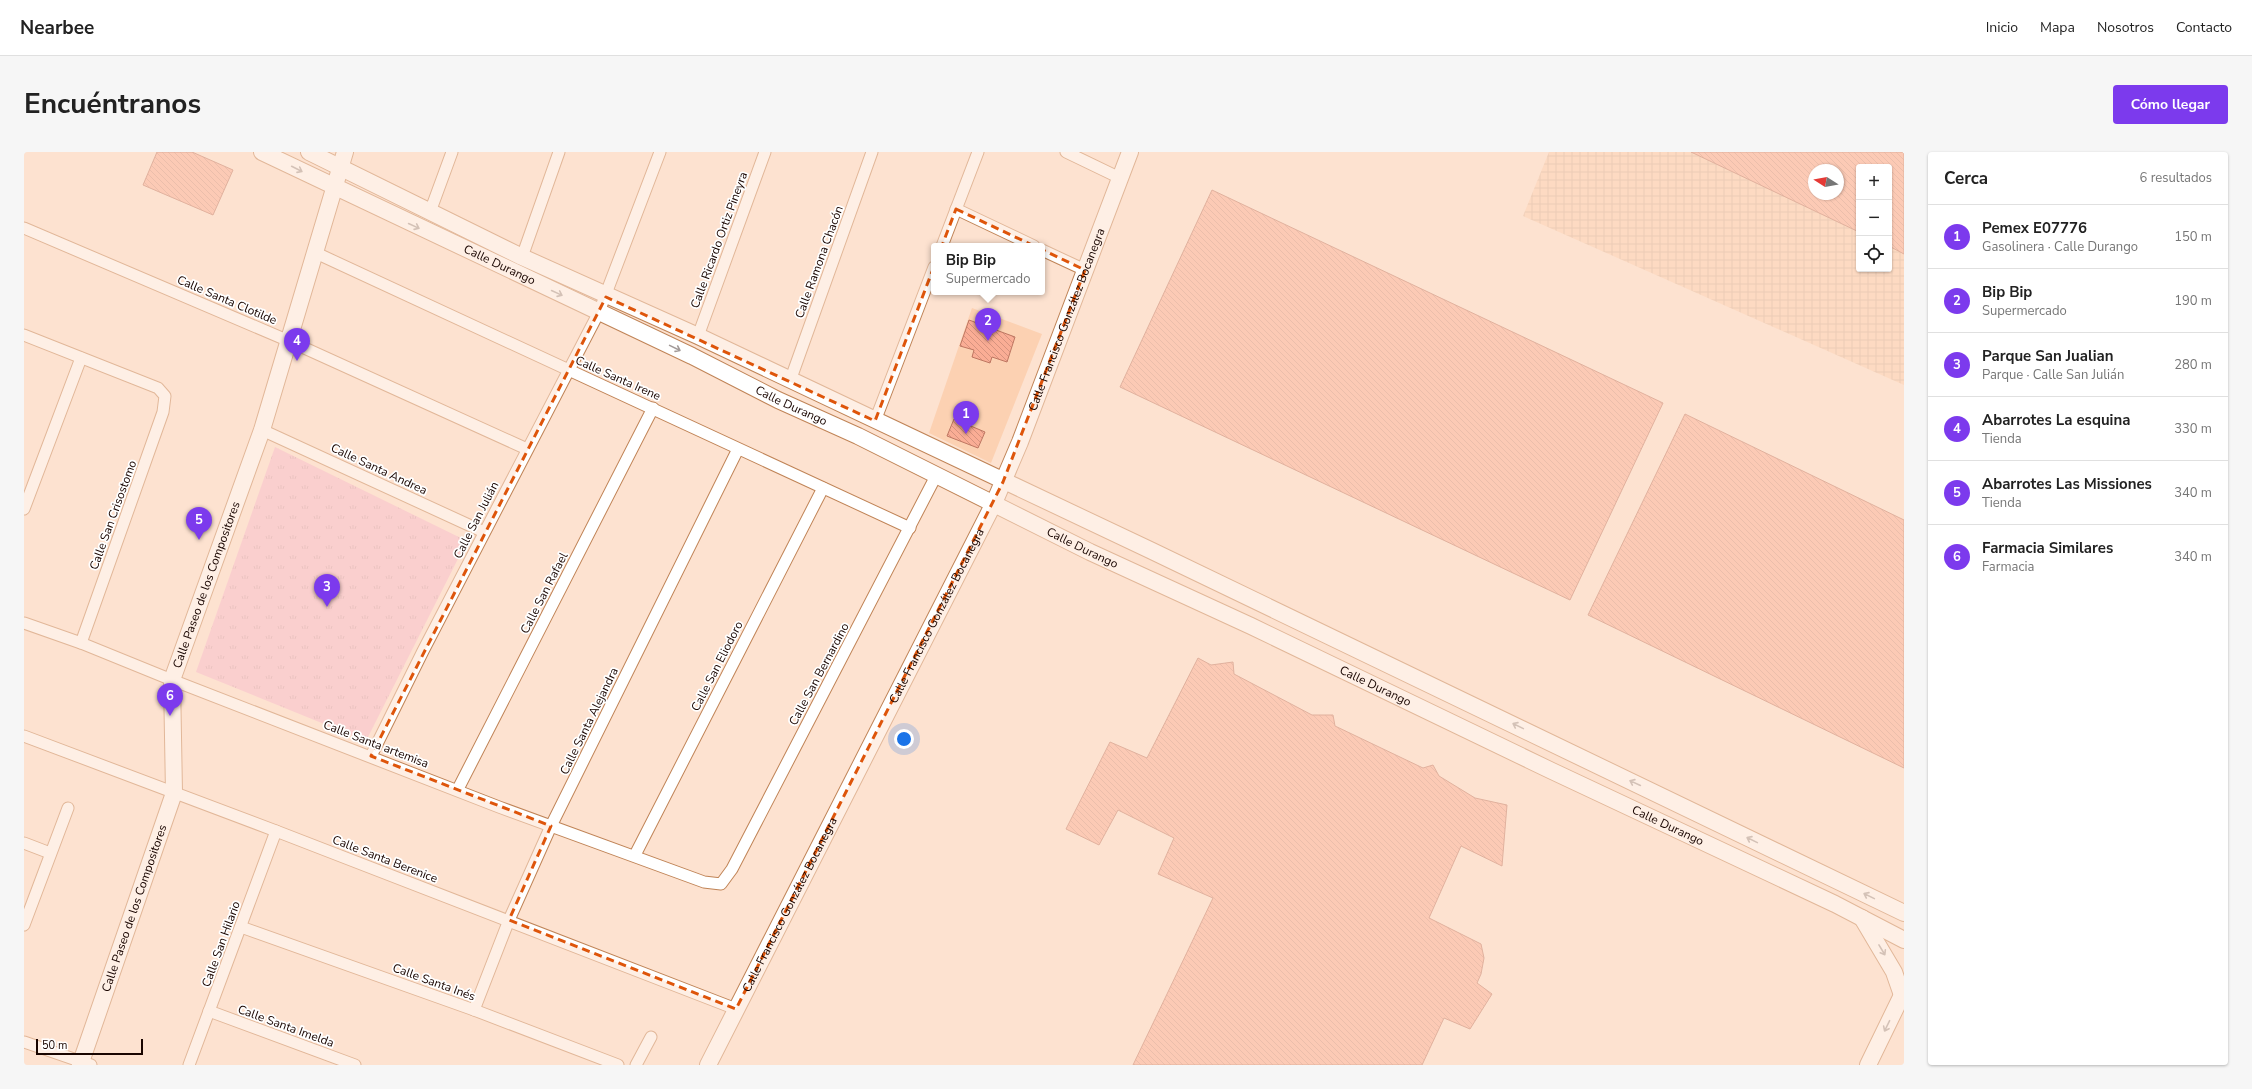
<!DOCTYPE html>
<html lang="es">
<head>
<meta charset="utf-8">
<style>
  :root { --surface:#fff; --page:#f6f6f6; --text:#222; --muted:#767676; --line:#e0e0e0; --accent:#7c3aed }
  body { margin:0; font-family:"Nunito Sans",sans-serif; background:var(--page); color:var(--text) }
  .controls { position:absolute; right:12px; top:12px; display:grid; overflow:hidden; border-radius:4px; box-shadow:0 1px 3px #0004 }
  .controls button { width:36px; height:36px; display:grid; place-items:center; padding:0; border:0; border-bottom:1px solid var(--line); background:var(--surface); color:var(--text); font:20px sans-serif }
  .compass { position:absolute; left:1784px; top:12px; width:36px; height:36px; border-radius:50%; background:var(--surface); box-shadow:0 1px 3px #0004; rotate:281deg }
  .scale { position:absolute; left:12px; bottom:10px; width:107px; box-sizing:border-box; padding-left:4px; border:2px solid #190500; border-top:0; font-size:11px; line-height:14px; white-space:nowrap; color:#190500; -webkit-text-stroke:3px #fff; paint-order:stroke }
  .you { position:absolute; left:880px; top:587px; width:14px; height:14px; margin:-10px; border:3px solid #fff; border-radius:50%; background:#1a73e8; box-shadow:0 0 0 6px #1a73e833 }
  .badge { display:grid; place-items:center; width:26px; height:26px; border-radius:50%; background:var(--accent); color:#fff; font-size:13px; font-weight:700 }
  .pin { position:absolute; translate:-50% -33px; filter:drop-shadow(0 1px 2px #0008) }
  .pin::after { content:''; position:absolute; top:21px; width:14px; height:12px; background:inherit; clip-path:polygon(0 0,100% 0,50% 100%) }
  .popup { position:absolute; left:907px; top:91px; width:114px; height:52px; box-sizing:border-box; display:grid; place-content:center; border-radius:4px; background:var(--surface); filter:drop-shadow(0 1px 3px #0005); font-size:13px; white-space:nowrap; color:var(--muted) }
  .popup b { font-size:15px; color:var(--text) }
  .popup::after { content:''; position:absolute; left:50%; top:100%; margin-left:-8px; border:8px solid transparent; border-top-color:var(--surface) }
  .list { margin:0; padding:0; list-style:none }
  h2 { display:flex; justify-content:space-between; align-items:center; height:52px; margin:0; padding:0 16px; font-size:17px }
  h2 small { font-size:13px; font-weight:400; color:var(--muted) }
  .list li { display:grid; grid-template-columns:26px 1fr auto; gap:12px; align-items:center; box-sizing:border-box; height:64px; padding:0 16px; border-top:1px solid var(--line) }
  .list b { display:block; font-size:15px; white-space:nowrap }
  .list p { margin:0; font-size:13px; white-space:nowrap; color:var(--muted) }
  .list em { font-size:13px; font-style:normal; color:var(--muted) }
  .icon { flex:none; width:22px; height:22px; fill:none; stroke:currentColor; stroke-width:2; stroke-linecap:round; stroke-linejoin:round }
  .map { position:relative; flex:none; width:1880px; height:913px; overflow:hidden; border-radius:4px }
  header { display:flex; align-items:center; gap:24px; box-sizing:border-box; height:56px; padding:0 20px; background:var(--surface); border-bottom:1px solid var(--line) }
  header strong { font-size:19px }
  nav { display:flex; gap:22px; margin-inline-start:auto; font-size:14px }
  .intro { display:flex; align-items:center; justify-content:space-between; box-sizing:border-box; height:96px; padding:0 24px }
  h1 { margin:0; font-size:28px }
  .button { padding:10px 18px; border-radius:4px; background:var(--accent); color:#fff; font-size:14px; font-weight:700 }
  main { display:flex; gap:24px; padding:0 24px }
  aside { flex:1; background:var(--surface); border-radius:4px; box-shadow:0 1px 3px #0004 }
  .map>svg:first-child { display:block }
  .built { fill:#fcd1b2 }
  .industrial { fill:url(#industrial-grid); fill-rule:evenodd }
  .park { fill:url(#park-tufts) }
  .building { fill:url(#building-back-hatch); stroke:#be7661; fill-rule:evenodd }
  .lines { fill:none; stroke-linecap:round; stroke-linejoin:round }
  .street-casing { stroke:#c08457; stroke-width:13 }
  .secondary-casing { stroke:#c08457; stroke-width:18 }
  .street { stroke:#fff; stroke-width:11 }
  .secondary { stroke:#fff; stroke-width:16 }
  .oneway { stroke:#a39b99 }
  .marked { fill:none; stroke:#de550b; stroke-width:3; stroke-dasharray:8 5; stroke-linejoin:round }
  .labels { text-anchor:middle; stroke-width:3.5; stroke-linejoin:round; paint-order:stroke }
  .street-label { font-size:12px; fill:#190500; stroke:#fff }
</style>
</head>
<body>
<header>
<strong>Nearbee</strong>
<nav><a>Inicio</a><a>Mapa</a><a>Nosotros</a><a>Contacto</a></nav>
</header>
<div class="intro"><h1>Encuéntranos</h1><a class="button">Cómo llegar</a></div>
<main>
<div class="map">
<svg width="1880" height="913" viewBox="0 0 1880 913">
  <defs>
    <pattern id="industrial-grid" width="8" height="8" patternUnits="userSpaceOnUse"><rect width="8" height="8" fill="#fcd1b2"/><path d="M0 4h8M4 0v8" fill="none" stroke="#d7b297"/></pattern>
    <pattern id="park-tufts" width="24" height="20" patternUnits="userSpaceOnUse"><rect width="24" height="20" fill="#f7b8cd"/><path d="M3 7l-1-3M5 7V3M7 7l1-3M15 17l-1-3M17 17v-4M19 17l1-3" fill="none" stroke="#d39dae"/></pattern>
    <pattern id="building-back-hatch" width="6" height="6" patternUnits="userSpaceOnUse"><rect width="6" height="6" fill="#faad95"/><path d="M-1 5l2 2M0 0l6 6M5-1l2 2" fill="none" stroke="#d6937f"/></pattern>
  </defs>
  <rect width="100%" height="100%" fill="#fde2d0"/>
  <path class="built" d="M948 156 1018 182 967 311 905 281Z"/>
  <path class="industrial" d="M1525 0H1880V233L1499 64ZM1835 15H1865V117H1835ZM1790 18H1814V42H1790Z"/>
  <path class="park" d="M251 295 443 389 342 589 172 520Z"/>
  <g class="building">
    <path d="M133 0H168L209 18 189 63 119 33Z"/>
    <path d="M1667 0H1880V102L1865 94V15H1835V80ZM1790 18H1814V42H1790Z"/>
    <path d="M1188 38 1639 251 1546 448 1096 235Z"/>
    <path d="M945 168 991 185 983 210 968 205 966 211 948 205 950 198 936 194Z"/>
    <path d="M1661 262 1880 368V616L1564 463Z"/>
    <path d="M930 267 961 280 954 296 923 284Z"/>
    <path d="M1174 506 1187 513 1209 510 1210 522 1288 563H1309L1311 574 1399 616 1409 613 1415 624 1451 646 1483 653 1478 714 1437 694 1405 766 1457 792 1460 806 1457 822 1453 831 1468 842 1446 877 1420 866 1398 913H1109L1189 746 1134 722 1150 686 1094 658 1075 693 1042 677 1086 590 1123 606Z"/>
  </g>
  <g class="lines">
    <g class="street-casing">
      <g id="street">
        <path d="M1042 0 1096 26"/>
        <path d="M932 57 1010 94"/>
        <path d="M406 60 428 0"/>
        <path d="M0 76 265 189 503 297"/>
        <path d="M918 94 954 0"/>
        <path d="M1018 98 1061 118"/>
        <path d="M292 101 886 376"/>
        <path d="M498 105 535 0"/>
        <path d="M0 183 134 236 141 244 139 260 57 491"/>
        <path d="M674 184 741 0"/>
        <path d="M766 229 848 0"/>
        <path d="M851 269 910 115"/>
        <path d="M238 278 460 380"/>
        <path d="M0 357 57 206"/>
        <path d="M0 471 57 491 148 528 475 655 680 730 697 732 708 717 913 322"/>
        <path d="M0 584 252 679 712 857"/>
        <path d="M347 604 399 499 575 160 636 0"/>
        <path d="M434 637 629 256"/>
        <path d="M0 691 26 701"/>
        <path d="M611 703 799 336"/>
        <path d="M0 773 44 656"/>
        <path d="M217 775 450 858 594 913"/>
        <path d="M450 858 485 768 527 674 714 297"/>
        <path d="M185 859 331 913"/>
        <path d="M0 890 67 913"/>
        <path d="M165 913 252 679"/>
        <path d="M612 913 627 885"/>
      </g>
    </g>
    <g class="secondary-casing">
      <g id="secondary">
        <path id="s1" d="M238 0 668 204 754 248 834 284 1066 400 1227 474 1528 619 1811 752 1880 788"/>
        <path d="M285 0 498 105 674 184 1126 398 1880 761"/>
        <path d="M1838 766 1870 820 1878 843"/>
        <path id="s2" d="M56 913 150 641 148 528 238 278 321 0"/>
        <path id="s3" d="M684 913 970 351 996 290 1106 0"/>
        <path d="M1844 913 1880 839"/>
      </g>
    </g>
    <use href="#street" class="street"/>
    <use href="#secondary" class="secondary"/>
  </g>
  <defs><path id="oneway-shaft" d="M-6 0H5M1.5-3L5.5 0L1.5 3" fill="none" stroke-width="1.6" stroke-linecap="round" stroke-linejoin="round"/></defs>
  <g class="oneway">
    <use href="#oneway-shaft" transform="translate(273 17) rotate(27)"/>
    <use href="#oneway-shaft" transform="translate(390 74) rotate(25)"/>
    <use href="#oneway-shaft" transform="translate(533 141) rotate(25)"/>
    <use href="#oneway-shaft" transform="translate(651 196) rotate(26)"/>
    <use href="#oneway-shaft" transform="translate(1494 574) rotate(-154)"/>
    <use href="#oneway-shaft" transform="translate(1611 631) rotate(-155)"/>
    <use href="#oneway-shaft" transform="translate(1728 688) rotate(-154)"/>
    <use href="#oneway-shaft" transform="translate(1845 744) rotate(-154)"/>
    <use href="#oneway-shaft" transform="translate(1858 798) rotate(59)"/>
    <use href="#oneway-shaft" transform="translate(1863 874) rotate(116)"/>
  </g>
  <path d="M0 0H1880V913H0ZM932 57 1061 118 979 330 712 857 485 768 527 674 347 604 582 145 851 269Z" fill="#fde2d0" fill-opacity=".55" fill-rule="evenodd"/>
  <path class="marked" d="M932 57 1061 118 979 330 712 857 485 768 527 674 347 604 582 145 851 269Z"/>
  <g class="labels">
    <g class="street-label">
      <text transform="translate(695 88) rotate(-70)" y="4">Calle Ricardo Ortiz Pineyra</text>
      <text transform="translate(795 110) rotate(-70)" y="4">Calle Ramona Chacón</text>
      <text dy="4" stroke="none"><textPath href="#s1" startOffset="263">Calle Durango</textPath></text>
      <text transform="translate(203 148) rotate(23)" y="4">Calle Santa Clotilde</text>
      <text dy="4" stroke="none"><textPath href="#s3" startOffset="828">Calle Francisco González Bocanegra</textPath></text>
      <text transform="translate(594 226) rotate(24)" y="4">Calle Santa Irene</text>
      <text dy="4" stroke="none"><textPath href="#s1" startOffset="587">Calle Durango</textPath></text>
      <text transform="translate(355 317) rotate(25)" y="4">Calle Santa Andrea</text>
      <text transform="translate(89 363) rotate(-70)" y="4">Calle San Crisostomo</text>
      <text transform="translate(452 368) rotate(-63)" y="4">Calle San Julián</text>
      <text dy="4" stroke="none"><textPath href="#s1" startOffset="911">Calle Durango</textPath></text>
      <text dy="4" stroke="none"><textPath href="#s2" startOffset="502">Calle Paseo de los Compositores</textPath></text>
      <text transform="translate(520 441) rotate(-63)" y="4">Calle San Rafael</text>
      <text dy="4" stroke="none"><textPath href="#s3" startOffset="504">Calle Francisco González Bocanegra</textPath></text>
      <text transform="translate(693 514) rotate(-63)" y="4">Calle San Eliodoro</text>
      <text transform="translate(795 522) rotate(-62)" y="4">Calle San Bernardino</text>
      <text dy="4" stroke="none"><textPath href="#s1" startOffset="1235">Calle Durango</textPath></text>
      <text transform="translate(565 569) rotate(-64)" y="4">Calle Santa Alejandra</text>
      <text transform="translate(352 592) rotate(21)" y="4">Calle Santa artemisa</text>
      <text dy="4" stroke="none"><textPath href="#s1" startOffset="1559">Calle Durango</textPath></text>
      <text transform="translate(361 707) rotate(21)" y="4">Calle Santa Berenice</text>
      <text dy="4" stroke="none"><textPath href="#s3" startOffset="180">Calle Francisco González Bocanegra</textPath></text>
      <text dy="4" stroke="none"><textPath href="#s2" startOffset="166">Calle Paseo de los Compositores</textPath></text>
      <text transform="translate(197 792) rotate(-70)" y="4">Calle San Hilario</text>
      <text transform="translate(410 830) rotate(20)" y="4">Calle Santa Inés</text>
      <text transform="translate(262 874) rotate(20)" y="4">Calle Santa Imelda</text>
    </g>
  </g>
</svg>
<div class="controls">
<button>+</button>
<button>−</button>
<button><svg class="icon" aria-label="locate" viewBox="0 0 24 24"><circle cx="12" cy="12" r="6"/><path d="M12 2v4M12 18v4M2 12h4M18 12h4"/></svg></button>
</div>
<svg class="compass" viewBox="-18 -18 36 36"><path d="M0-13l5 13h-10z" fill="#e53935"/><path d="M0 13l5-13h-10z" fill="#767676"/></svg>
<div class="scale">50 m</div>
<div class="you"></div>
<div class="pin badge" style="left:942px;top:282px">1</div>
<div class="pin badge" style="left:964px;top:189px">2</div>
<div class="popup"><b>Bip Bip</b>Supermercado</div>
<div class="pin badge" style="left:303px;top:455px">3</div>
<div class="pin badge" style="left:273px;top:209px">4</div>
<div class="pin badge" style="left:175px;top:388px">5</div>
<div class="pin badge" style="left:146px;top:564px">6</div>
</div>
<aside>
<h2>Cerca<small>6 resultados</small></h2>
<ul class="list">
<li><span class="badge">1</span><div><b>Pemex E07776</b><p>Gasolinera · Calle Durango</p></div><em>150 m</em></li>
<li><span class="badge">2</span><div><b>Bip Bip</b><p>Supermercado</p></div><em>190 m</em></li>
<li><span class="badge">3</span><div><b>Parque San Jualian</b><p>Parque · Calle San Julián</p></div><em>280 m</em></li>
<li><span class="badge">4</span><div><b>Abarrotes La esquina</b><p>Tienda</p></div><em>330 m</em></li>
<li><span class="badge">5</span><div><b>Abarrotes Las Missiones</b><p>Tienda</p></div><em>340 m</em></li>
<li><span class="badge">6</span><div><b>Farmacia Similares</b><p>Farmacia</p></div><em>340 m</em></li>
</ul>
</aside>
</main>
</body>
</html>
